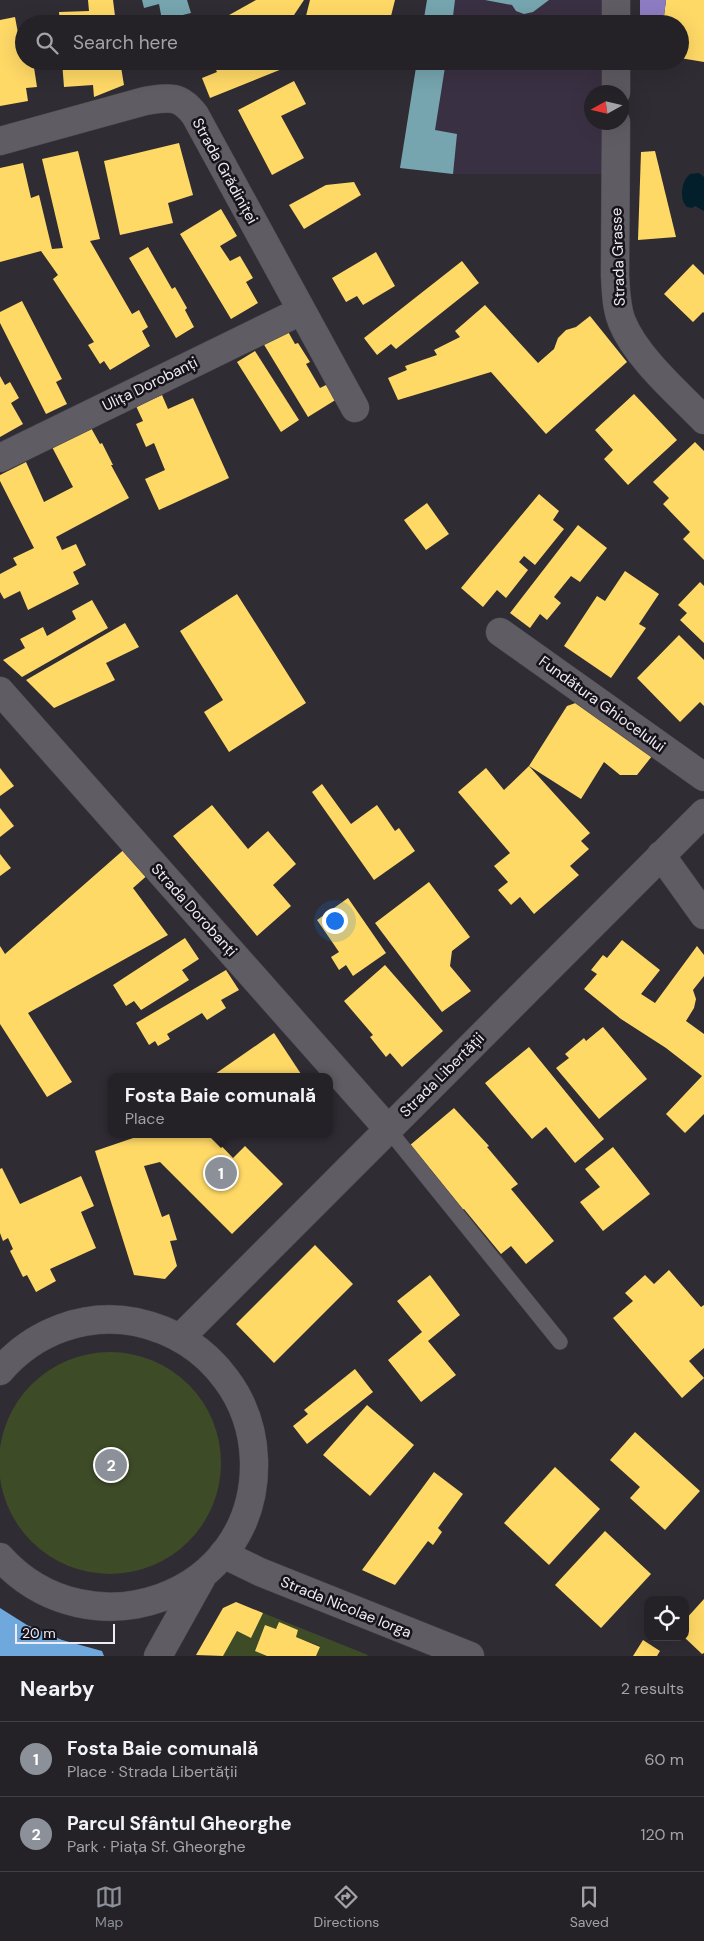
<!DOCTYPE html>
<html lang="en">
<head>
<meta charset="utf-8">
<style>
  :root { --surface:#242127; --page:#302e33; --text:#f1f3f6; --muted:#a3a3a7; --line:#413e44; --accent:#8c9099 }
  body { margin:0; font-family:"DM Sans",sans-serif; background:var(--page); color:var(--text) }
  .controls { position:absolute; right:15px; bottom:15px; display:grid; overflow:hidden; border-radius:10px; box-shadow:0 5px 20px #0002 }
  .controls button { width:45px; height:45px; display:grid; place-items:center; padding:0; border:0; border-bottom:1px solid var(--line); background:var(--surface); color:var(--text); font:25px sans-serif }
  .compass { position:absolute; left:584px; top:85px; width:45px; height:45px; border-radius:50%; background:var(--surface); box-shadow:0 5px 20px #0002; rotate:262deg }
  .scale { position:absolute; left:15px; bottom:12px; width:100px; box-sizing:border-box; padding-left:5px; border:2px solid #efeaf3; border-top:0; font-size:14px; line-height:18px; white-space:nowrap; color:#efeaf3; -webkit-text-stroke:4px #17131a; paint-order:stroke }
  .you { position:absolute; left:334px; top:920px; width:18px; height:18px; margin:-12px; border:4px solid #fff; border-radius:50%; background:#1a73e8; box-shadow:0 0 0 8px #1a73e833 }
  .badge { display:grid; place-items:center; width:32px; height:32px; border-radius:50%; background:var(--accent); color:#fff; font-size:16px; font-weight:700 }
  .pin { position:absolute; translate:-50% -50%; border:2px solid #fff; box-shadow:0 1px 5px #0006 }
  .popup { position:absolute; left:108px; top:1073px; width:225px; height:65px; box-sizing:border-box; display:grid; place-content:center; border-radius:10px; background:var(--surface); filter:drop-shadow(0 1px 4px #0005); font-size:16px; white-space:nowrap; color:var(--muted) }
  .popup b { font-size:19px; color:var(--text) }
  .popup::after { content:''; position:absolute; left:50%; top:100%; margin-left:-10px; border:10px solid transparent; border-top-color:var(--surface) }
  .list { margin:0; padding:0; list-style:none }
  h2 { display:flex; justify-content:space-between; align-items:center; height:65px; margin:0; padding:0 20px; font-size:21px }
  h2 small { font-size:16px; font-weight:400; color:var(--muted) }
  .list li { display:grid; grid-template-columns:32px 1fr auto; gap:15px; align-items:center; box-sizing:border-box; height:75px; padding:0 20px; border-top:1px solid var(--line) }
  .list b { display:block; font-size:19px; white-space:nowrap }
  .list p { margin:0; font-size:16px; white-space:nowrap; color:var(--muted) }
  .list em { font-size:16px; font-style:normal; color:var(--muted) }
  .icon { flex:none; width:28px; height:28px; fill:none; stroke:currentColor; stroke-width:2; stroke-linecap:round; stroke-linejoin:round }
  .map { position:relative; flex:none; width:704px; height:1656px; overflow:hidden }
  .search { position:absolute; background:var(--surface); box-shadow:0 5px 20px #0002; left:15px; right:15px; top:15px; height:55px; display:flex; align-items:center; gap:12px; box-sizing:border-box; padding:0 18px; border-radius:28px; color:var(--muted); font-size:19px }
  .sheet { height:215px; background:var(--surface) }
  nav { display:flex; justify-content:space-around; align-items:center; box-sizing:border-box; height:70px; border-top:1px solid var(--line); background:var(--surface); font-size:14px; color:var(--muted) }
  nav a { display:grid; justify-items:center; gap:2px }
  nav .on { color:var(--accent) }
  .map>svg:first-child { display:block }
  .built { fill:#3a3043 }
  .green { fill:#3e4b27 }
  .water { fill:#041f2c }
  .homes { fill:#ffd966 }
  .offices { fill:#8e7cc3 }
  .schools { fill:#6fa8dc }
  .public { fill:#76a5af }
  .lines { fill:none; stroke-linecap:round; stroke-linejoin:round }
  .lane-casing { stroke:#4c484f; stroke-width:16 }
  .street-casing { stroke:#4c484f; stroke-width:29 }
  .secondary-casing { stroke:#4c484f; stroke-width:29 }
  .lane { stroke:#605c63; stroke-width:15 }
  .street { stroke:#605c63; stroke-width:28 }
  .secondary { stroke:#605c63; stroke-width:28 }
  .labels { text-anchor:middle; stroke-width:5; stroke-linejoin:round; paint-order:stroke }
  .street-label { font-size:15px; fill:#efeaf3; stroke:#17131a }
</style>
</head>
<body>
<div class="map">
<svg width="704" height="1656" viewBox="0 0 704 1656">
  <rect width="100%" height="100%" fill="#302c34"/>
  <g class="built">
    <path d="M427 0H603V24H423Z"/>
    <path d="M417 61H603V92H592V122L603 123 602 174H453L400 168Z"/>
  </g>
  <g class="green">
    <circle cx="110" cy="1463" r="111"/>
    <path d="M263 1613 368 1655 367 1656H316L320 1646 296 1637 298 1630 279 1623 276 1629 265 1625 255 1650 267 1656H223L237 1631 251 1638Z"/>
  </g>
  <path class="water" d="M699 173 704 177V211L695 206 692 208 687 207C679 200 681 181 690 174Z"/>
  <g class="homes">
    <path d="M88 0H113L116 24H60L59 12 89 11Z"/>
    <path d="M256 0H304L294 15 277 24H213Z"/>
    <path d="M310 0H395L389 24H304Z"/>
    <path d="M666 0H704V62L680 58V24H663Z"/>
    <path d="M15 17 23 60 33 61 37 87 26 88 28 101 0 106V20Z"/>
    <path d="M62 61H120L124 85 94 97 93 85 64 87Z"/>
    <path d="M212 61H279L282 69 210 98 202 78 217 72Z"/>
    <path d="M360 61H380L379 67Z"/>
    <path d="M294 81 306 104 281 116 304 158 272 175 238 110Z"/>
    <path d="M179 143 193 195 168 203 173 223 120 235 104 161Z"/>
    <path d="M78 151 100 239 90 241 132 314 139 310 148 327 142 331 150 346 110 370 104 361 100 364 88 345 94 342 53 279 58 275 41 251 0 262V168L23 163 31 198 39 195 52 249 63 248 42 159Z"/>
    <path d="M655 151 676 237 638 240 641 152Z"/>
    <path d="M354 182 361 195 304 229 289 205 326 185Z"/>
    <path d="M221 209 237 236 220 246 230 261 240 256 253 278 246 282 258 303 231 319 180 234Z"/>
    <path d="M148 247 172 289 175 287 187 308 185 310 194 327 176 338 129 258Z"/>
    <path d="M376 252 395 286 363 305 357 296 346 302 332 278Z"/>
    <path d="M462 261 479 283 396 349 391 344 377 355 364 338Z"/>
    <path d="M693 264 704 275V313L703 312 693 322 664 294Z"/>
    <path d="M22 301 62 379 56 382 67 404 46 414 0 323V312Z"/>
    <path d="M485 305 538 363 554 349 558 338 566 330 576 327 590 316 627 362 546 434 491 372 398 400 388 378 407 370 405 366 437 355 434 350 460 337 455 331Z"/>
    <path d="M286 328 295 344 298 343 310 362 306 364 320 388 328 384 337 399 308 417 263 343Z"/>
    <path d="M255 351 299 420 281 432 237 362Z"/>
    <path d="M0 376 5 385 10 382 19 398 11 403 23 424 0 437Z"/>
    <path d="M634 394 677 440 628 485 604 459 613 450 595 430Z"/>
    <path d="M162 395 168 409 193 398 229 478 159 510 145 479 165 470 154 443 146 447 136 424 143 421 136 406Z"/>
    <path d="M90 426 100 444 102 443 113 465H111L129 498 56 537 62 550 76 544 86 565 73 572 79 584 28 610 20 591 4 599 0 592V574L17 565 13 558 34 548 0 481V475L26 462 44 502 73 487 52 447Z"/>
    <path d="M695 442 704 451V560L683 539 690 532 663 504 669 498 653 482Z"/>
    <path d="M539 494 559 511 553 520 564 529 535 565 524 556 519 562 528 570 506 598 497 590 483 607 461 588Z"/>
    <path d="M427 503 449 534 426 550 404 520Z"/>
    <path d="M578 525 607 548 580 582 571 576 554 597 561 603 547 620 540 614 530 628 510 613Z"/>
    <path d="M625 571 659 594 639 624 646 628 611 678 564 646 597 596 605 601Z"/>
    <path d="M700 582 704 586V643L680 620 687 613 678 605Z"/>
    <path d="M237 594 306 703 229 752 204 712 223 700 180 631Z"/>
    <path d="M92 600 108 628 22 677 3 660 25 648 20 639 43 627 47 636 76 619 72 611Z"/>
    <path d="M125 623 139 647 106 663 115 680 54 708 26 680Z"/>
    <path d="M679 635 704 660V706L700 702 680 722 637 678Z"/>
    <path d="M584 700 656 751 637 775H620L604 762 581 799 529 766 567 706Z"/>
    <path d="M529 766 590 833 581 841 589 849 570 866 579 875 534 914 520 897 511 905 498 890 508 882 494 866 510 853 458 792 486 768 504 790Z"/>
    <path d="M0 768 14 786 0 796Z"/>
    <path d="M322 784 351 824 377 805 395 831 399 828 415 851 374 880 312 792Z"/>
    <path d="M212 805 248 849 268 831 296 864 273 885 291 906 257 936 173 836Z"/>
    <path d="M0 808 14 826 0 837Z"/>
    <path d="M128 846 150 873 133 888 168 935 28 1013 72 1082 47 1097 0 1024V946L5 954Z"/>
    <path d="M0 854 11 868 0 876Z"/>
    <path d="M429 882 470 937 452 951 450 966 471 991 442 1012 375 923Z"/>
    <path d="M348 898 386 953 353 976 346 965 339 970 331 957 339 952 317 920Z"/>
    <path d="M185 938 199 959 182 970 189 980 141 1010 134 1001 126 1006 113 985Z"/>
    <path d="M622 940 660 970 641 994 655 1003 697 946 704 955V976L693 990 696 999 694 1008 686 1021 704 1034V1114L685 1133 666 1114 702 1076 666 1048 621 1019 584 989 597 974 591 970 603 955 607 958Z"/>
    <path d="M385 965 443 1031 402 1067 390 1053 386 1057 370 1037 373 1035 344 1001Z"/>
    <path d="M226 970 239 990 221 1000 226 1008 207 1020 202 1013 167 1034 170 1039 158 1046 155 1041 149 1045 136 1023Z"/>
    <path d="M603 1027 647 1079 599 1119 556 1068 569 1058 565 1054 584 1038 586 1041Z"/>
    <path d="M274 1033 303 1077H217L215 1074Z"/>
    <path d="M529 1047 604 1139 575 1163 546 1127 532 1139 485 1083Z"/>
    <path d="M454 1108 489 1146 487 1147 518 1184 511 1189 554 1241 526 1264 511 1246 501 1254 464 1209 462 1210 409 1146Z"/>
    <path d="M139 1134H210L233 1158 245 1146 283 1184 232 1234 160 1162 144 1166 162 1217 169 1214 177 1240 170 1241 177 1266 165 1279 134 1275 95 1151 136 1137Z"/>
    <path d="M613 1147 650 1194 603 1231 580 1202 600 1187 585 1169Z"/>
    <path d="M2 1168 20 1204 81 1176 94 1206 81 1212 96 1248 50 1269 56 1281 36 1292 27 1275 23 1277 10 1251 13 1249 8 1238 3 1241 0 1233V1169Z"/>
    <path d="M315 1245 353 1284 274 1363 236 1324Z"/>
    <path d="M669 1270 701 1307 704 1305V1348L689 1361 704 1378 682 1398 613 1318 633 1301 625 1293 645 1275 654 1284Z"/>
    <path d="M430 1275 460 1315 428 1341 456 1375 421 1402 388 1360 422 1332 397 1301Z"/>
    <path d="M355 1369 373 1392 307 1444 293 1426 308 1414 304 1410Z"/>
    <path d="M367 1405 414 1445 370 1496 323 1455Z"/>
    <path d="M635 1432 700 1491 665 1530 630 1498 640 1487 610 1460Z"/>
    <path d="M555 1467 600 1509 549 1565 504 1523Z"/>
    <path d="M434 1472 463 1494 438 1528 442 1532 433 1545 428 1541 395 1585 362 1570Z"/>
    <path d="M605 1531 651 1574 601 1628 555 1585Z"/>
    <path d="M704 1599V1653L702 1654 684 1637H685V1620Z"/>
    <path d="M236 1602 263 1613 251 1638 237 1631 223 1656 196 1655 223 1608Z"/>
    <path d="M279 1622 298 1630 296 1637 320 1647 316 1656H267L255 1651 265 1625 276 1629Z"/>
    <path d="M643 1640 660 1651 657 1656H633Z"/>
  </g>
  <path class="offices" d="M640 0H666L663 24H640Z"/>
  <path class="schools" d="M0 1608 27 1625 62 1640 102 1651 104 1656H0Z"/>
  <g class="public">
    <path d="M142 0H187L191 13 162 20 159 4 144 8Z"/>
    <path d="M427 0H455L452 24H423Z"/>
    <path d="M485 0H549L533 12 524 14 516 11 512 5Z"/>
    <path d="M417 61H446L435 130 457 134 453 174 400 168Z"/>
  </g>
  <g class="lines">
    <g class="lane-casing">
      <path id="lane" d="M388 1129 560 1342"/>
    </g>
    <g class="street-casing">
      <g id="street">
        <path d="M616 24V0"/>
        <path d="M616 92V61"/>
        <path d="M616 122 615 275C616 291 616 307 622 322 636 357 678 393 704 420"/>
        <path d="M0 141 145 101C169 97 180 95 195 115L355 408"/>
        <path d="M0 458 301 311"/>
        <path d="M500 632 704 777"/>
        <path d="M0 691 388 1129"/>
        <path d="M661 855 704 915"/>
      </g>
    </g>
    <g class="secondary-casing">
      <g id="secondary">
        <path d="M180 1338 704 813"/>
        <path d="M0 1371C33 1332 85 1312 136 1322 173 1330 204 1349 226 1379 244 1403 253 1431 254 1460 258 1598 89 1656 0 1557"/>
        <path d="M223 1554 260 1572 470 1656"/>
        <path d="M158 1656 201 1579"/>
      </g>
    </g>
    <use href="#lane" class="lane"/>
    <use href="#street" class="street"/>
    <use href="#secondary" class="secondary"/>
  </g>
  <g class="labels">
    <g class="street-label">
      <text transform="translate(225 171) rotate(61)" y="5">Strada Grădiniței</text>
      <text transform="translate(618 257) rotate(-92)" y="5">Strada Grasse</text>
      <text transform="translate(150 384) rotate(-26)" y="5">Ulița Dorobanți</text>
      <text transform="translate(602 704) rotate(36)" y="5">Fundătura Ghiocelului</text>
      <text transform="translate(194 910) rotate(48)" y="5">Strada Dorobanți</text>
      <text transform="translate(442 1075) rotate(-45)" y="5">Strada Libertății</text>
      <text transform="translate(346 1607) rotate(22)" y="5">Strada Nicolae Iorga</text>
    </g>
  </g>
</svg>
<div class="controls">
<button><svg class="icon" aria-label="locate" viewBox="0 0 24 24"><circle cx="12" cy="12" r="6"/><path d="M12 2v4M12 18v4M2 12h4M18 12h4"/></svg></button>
</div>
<svg class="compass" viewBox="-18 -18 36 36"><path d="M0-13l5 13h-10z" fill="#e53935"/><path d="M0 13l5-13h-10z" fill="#a3a3a7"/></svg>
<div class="scale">20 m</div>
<div class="you"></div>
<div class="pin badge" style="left:221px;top:1173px">1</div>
<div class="popup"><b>Fosta Baie comunală</b>Place</div>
<div class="pin badge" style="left:111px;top:1465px">2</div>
<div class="search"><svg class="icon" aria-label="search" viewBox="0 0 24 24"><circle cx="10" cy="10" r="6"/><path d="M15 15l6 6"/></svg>Search here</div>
</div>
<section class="sheet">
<h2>Nearby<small>2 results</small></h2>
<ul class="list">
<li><span class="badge">1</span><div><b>Fosta Baie comunală</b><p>Place · Strada Libertății</p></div><em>60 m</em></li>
<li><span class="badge">2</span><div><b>Parcul Sfântul Gheorghe</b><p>Park · Piața Sf. Gheorghe</p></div><em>120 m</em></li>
</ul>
</section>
<nav>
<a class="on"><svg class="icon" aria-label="map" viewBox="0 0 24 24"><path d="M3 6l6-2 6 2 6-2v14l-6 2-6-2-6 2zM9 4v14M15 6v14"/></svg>Map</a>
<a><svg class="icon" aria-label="directions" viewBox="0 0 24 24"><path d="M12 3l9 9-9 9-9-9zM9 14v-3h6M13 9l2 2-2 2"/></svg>Directions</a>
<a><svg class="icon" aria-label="saved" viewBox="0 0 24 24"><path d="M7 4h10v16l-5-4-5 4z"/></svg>Saved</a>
</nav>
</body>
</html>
